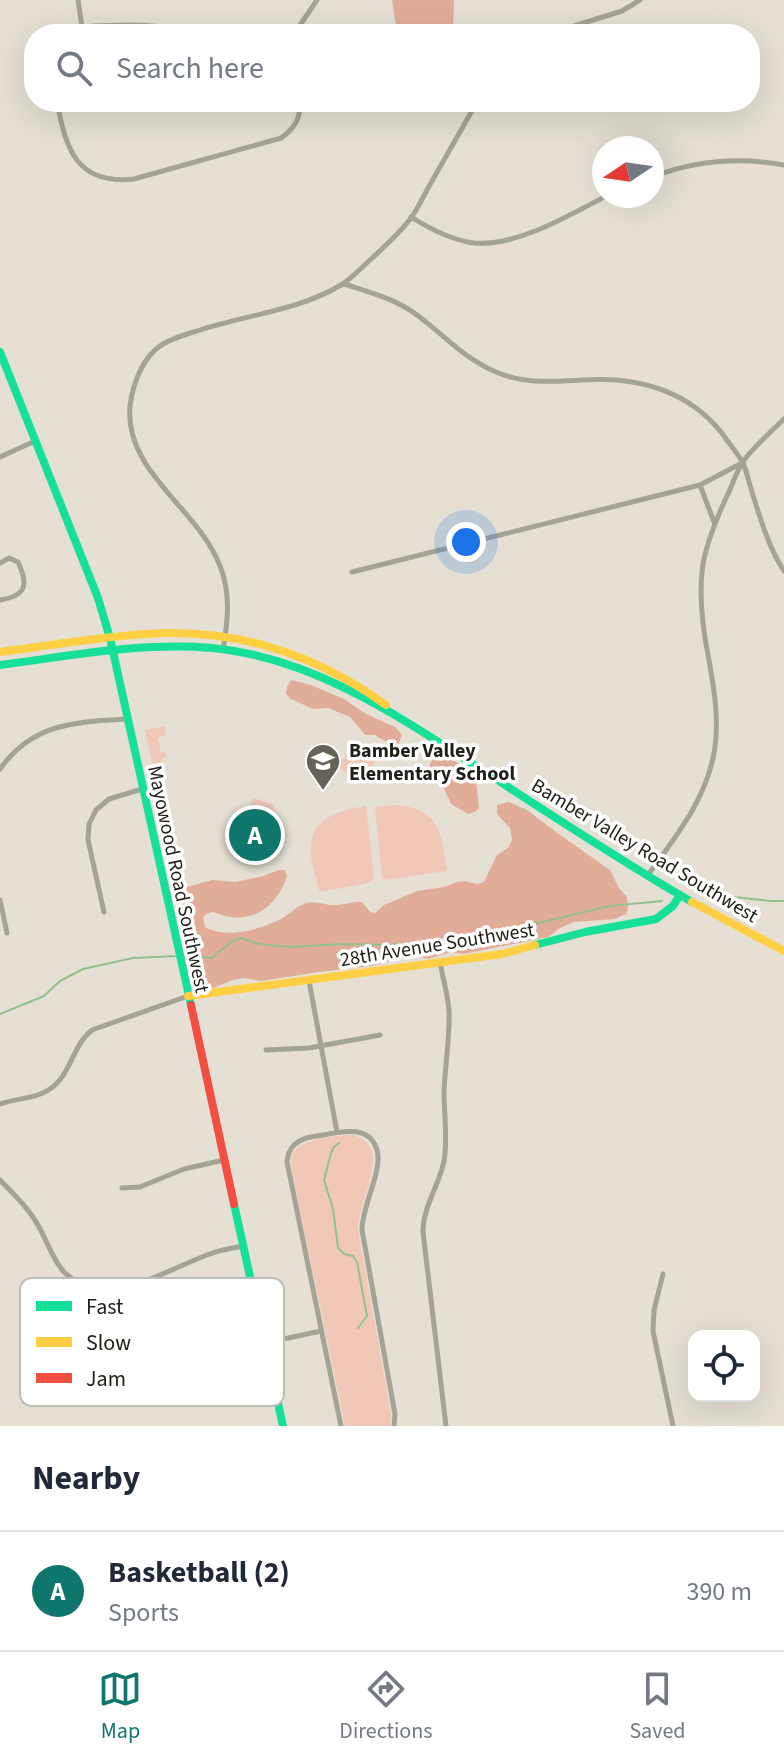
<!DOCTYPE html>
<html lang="en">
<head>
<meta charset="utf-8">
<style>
  :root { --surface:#fff; --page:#f6f6f7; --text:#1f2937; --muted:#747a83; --line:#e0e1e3; --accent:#0f766e }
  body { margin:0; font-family:"Source Sans 3",sans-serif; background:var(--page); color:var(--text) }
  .controls { position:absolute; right:24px; bottom:24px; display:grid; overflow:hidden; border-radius:16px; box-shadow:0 8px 32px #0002 }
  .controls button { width:72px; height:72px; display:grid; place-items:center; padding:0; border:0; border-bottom:2px solid var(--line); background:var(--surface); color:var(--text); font:40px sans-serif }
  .compass { position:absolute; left:592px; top:136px; width:72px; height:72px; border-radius:50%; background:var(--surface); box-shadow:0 8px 32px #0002; rotate:257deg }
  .you { position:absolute; left:466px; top:542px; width:28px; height:28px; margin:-20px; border:6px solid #fff; border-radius:50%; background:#1a73e8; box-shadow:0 0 0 12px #1a73e833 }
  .badge { display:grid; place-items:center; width:52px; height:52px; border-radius:50%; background:var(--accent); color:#fff; font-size:26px; font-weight:700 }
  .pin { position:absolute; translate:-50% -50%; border:4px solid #fff; box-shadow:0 2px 8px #0006 }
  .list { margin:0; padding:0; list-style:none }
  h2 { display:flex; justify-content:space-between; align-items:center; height:104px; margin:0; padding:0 32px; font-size:34px }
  h2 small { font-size:26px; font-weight:400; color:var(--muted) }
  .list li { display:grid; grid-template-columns:52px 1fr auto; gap:24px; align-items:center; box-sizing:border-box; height:120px; padding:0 32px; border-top:2px solid var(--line) }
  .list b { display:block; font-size:30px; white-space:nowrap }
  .list p { margin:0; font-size:26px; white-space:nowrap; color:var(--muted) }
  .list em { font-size:26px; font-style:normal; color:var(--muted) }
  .icon { flex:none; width:44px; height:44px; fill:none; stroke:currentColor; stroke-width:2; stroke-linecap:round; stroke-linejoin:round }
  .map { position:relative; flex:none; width:784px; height:1426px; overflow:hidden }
  .search { position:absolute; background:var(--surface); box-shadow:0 8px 32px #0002; left:24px; right:24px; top:24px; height:88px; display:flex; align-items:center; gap:20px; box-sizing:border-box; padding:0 28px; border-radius:32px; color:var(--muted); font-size:30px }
  .sheet { height:224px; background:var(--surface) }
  nav { display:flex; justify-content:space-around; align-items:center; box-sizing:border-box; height:112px; border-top:2px solid var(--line); background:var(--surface); font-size:22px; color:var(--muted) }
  nav a { display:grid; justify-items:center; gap:4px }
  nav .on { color:var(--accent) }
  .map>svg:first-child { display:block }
  .green { fill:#f1c8b8 }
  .forest { fill:#e1ad99 }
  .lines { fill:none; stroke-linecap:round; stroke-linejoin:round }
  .stream { stroke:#94c08c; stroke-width:2 }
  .street { stroke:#a3a396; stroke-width:5 }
  .fast { stroke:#16e098; stroke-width:8 }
  .slow { stroke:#ffcf43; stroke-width:8 }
  .jam { stroke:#f24e42; stroke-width:8 }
  .labels { text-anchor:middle; stroke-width:7; stroke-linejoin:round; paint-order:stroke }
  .poi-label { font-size:20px; font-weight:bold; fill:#211e16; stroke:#fff; text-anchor:start }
  .street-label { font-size:20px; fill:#211e16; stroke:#fff }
  .key { fill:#fff; stroke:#bcbcb9; stroke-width:2 }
  .key-label { font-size:22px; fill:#211e16 }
</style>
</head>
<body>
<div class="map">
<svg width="784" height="1426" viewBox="0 0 784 1426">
  <rect width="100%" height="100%" fill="#e5e0d3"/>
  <g class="green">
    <path d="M165 726 166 735 158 738 161 752H165L166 757 162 759 165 775 155 777 145 730Z"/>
    <path d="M356 741 379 756 361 783 338 767Z"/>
    <path d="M253 798 274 805 269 822 247 815Z"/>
    <path d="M397 805C440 809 442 835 447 871L386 880 382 878 375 807Z"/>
    <path d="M366 806 374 878 369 883 320 892C302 839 307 815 366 806Z"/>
    <path d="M246 818 272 827 263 853 237 844Z"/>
    <path d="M353 1135C395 1147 358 1199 358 1230L391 1414 390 1426H345L292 1172C291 1166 290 1159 293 1153 301 1139 338 1135 353 1135Z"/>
  </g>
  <g class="forest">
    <path d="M392 0H454L453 34H397Z"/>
    <path d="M291 680 311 685 344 699 366 714 395 727 402 735 398 745 390 744 375 735H365L350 717 328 708 313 709 291 699 286 694 287 687Z"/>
    <path d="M435 756C451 756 465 767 476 778L479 808 475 812 468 814 451 804 443 786 430 770V764Z"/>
    <path d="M509 802 527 810 556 832 610 870 619 888 627 897 628 910 626 914 615 919 574 922 560 928 548 937 463 954 451 952 428 959 420 957H407L372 966 319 972 261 981 244 978 233 980 213 988 205 989 199 986 194 977 192 967V956L196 943V936C177 925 174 909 179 889L212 880 235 882 263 876 279 870H285L287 876C279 903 255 924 225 916 215 913 212 909 203 917L205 927C226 939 258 930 279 920 288 916 295 907 306 903 317 900 326 906 337 905 346 905 352 901 362 902L370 912 375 913 384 905 417 891 444 887 457 882 465 881 477 884 484 882 497 855 508 848 512 840 510 828 497 814V805Z"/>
  </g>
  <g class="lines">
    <g class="stream">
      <path d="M704 896C731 894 756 902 784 901"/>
      <path d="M184 956 212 958 232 941 241 938 259 944 288 947 342 944 391 945 435 942 508 930 610 906 662 901"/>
      <path d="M0 1014 44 996 60 981 83 969 133 958 177 956"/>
      <path d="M339 1143 334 1147 331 1153 324 1180 333 1209 338 1248 344 1254 353 1256 357 1262 367 1316 358 1328"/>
    </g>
    <g class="street">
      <path d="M78 0 82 27"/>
      <path d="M76 34 82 27C123 24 158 23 198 34"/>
      <path d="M294 34 317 0"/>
      <path d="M548 34 622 11 640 0"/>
      <path d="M57 102C66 150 77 185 134 179L281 138C294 129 302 118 299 102"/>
      <path d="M652 177C694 161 740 157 784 165"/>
      <path d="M411 217C430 229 451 240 474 243 516 247 570 215 606 196"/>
      <path d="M344 284C369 292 396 299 417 315 444 335 463 358 496 372 535 389 575 377 616 380 663 384 703 404 729 443 734 449 739 456 743 463 747 472 749 483 752 492 760 518 769 548 784 571"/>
      <path d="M0 457 35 441"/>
      <path d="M700 485 714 522"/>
      <path d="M0 563 9 558 18 562C29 585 26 596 0 600"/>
      <path d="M352 572 700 485 742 463"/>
      <path d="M223 650C228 621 231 593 220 566 199 509 124 472 130 406 133 383 143 356 163 344 174 338 186 334 197 331 244 315 298 311 341 285 351 279 360 269 369 261 383 248 399 234 411 218 419 207 425 193 432 181 447 155 462 128 477 102"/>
      <path d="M0 769C33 723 75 722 127 719"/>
      <path d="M648 875C677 835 708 797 715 747 720 711 711 673 705 638 696 577 701 552 727 496 732 486 736 473 742 463 752 448 771 432 784 419"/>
      <path d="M0 900 7 933"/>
      <path d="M104 912 88 840 89 824 96 810 109 799 142 789"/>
      <path d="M440 962C443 979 448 995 449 1011 450 1038 445 1065 444 1092 444 1115 448 1139 444 1161 439 1186 423 1206 423 1232L446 1426"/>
      <path d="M309 981 337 1132"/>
      <path d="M266 1050 309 1048 380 1035"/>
      <path d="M0 1104C16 1098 36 1099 50 1089 71 1075 72 1046 92 1030L188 996"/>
      <path d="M0 1180C12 1193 27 1206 36 1222 46 1237 51 1257 63 1271 103 1312 166 1270 207 1255 219 1250 232 1248 244 1246"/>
      <path d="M122 1188 140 1187 184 1169 224 1160"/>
      <path d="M663 1274 654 1310 653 1331 673 1426"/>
      <path d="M265 1343 321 1331"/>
      <path d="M341 1426 287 1162C288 1155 289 1150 294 1145 302 1137 313 1137 323 1135 343 1131 370 1125 377 1150 383 1170 362 1206 362 1230L395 1414 394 1426"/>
    </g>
    <g class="fast">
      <path d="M0 352 98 598 110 638 191 1005"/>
      <path d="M0 665C70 656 141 642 212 648 317 658 406 721 491 776 558 819 624 863 692 902"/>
      <path d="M535 945 585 932 656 919 673 906 680 895"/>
      <path d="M234 1204 283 1426"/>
    </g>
    <g class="slow">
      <path d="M0 652C54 645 109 635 164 633 245 631 320 658 386 705"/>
      <path d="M692 902 784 951"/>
      <path d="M188 996 502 954 535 945"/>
    </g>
    <path class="jam" d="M191 1005 234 1204"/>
  </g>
  <defs>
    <g id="school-pin" transform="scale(1.8)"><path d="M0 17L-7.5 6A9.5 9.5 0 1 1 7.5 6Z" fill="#666258" stroke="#fff"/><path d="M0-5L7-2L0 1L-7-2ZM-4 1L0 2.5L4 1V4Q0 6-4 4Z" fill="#fff"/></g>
  </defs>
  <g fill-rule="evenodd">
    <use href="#school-pin" x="323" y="761"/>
  </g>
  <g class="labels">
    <g class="poi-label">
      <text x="349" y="757">Bamber Valley<tspan x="349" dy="23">Elementary School</tspan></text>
    </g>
    <g class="street-label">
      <text transform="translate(645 850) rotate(31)" y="7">Bamber Valley Road Southwest</text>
      <text transform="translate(179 879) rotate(78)" y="7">Mayowood Road Southwest</text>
      <text transform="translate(437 944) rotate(-9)" y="7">28th Avenue Southwest</text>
    </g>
  </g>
  <rect x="20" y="1278" width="264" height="128" rx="12" class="key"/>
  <rect x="36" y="1301" width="36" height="10" fill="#16e098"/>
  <rect x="36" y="1337" width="36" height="10" fill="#ffcf43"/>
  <rect x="36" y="1373" width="36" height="10" fill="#f24e42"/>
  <g class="key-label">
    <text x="86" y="1314">Fast</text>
    <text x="86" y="1350">Slow</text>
    <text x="86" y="1386">Jam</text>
  </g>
</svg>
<div class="controls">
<button><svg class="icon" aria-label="locate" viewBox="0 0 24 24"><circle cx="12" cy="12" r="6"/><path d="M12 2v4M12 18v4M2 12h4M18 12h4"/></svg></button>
</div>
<svg class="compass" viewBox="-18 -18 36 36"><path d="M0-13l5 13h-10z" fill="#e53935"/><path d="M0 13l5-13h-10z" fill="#747a83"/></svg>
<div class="you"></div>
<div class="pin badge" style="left:255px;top:835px">A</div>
<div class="search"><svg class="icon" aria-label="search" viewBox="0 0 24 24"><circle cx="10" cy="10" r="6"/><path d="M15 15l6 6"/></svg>Search here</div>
</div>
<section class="sheet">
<h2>Nearby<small></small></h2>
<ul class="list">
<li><span class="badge">A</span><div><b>Basketball (2)</b><p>Sports</p></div><em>390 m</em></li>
</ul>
</section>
<nav>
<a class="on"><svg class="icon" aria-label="map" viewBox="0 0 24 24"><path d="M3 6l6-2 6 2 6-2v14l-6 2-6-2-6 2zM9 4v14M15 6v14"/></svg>Map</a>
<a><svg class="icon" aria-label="directions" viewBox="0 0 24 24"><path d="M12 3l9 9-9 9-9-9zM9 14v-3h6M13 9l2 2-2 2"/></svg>Directions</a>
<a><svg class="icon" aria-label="saved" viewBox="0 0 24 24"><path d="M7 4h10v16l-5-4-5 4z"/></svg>Saved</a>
</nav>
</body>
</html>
